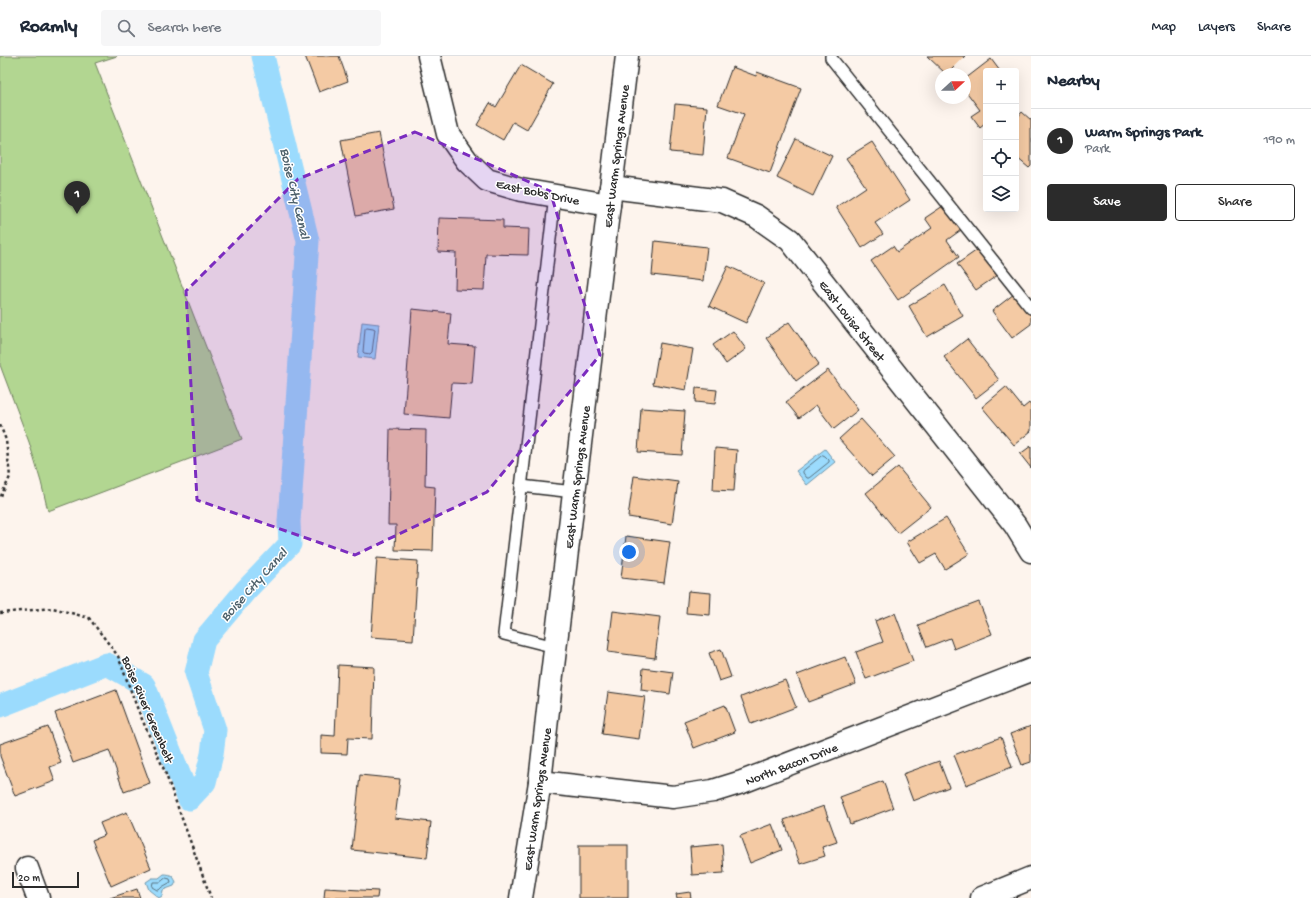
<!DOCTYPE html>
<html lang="en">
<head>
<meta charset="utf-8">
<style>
  :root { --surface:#fff; --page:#f6f6f7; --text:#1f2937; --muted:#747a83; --line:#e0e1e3; --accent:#2b2b2b }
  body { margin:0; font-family:"Gochi Hand",sans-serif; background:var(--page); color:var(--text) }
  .controls { position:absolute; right:12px; top:12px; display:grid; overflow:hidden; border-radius:4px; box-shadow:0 4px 16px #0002 }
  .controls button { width:36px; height:36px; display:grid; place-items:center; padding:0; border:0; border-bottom:1px solid var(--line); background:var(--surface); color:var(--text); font:20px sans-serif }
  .compass { position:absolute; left:935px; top:12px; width:36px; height:36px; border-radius:50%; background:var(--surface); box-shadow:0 4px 16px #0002; rotate:69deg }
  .scale { position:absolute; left:12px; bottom:10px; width:67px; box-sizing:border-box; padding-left:4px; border:2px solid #2b2b2b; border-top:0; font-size:11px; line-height:14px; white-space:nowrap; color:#2b2b2b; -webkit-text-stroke:3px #fff; paint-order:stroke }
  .you { position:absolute; left:629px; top:496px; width:14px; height:14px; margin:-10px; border:3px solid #fff; border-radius:50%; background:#1a73e8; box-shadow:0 0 0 6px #1a73e833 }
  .badge { display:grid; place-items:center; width:26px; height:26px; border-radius:50%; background:var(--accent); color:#fff; font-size:13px; font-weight:700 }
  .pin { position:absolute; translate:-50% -33px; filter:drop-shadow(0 1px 2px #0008) }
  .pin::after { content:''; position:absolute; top:21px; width:14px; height:12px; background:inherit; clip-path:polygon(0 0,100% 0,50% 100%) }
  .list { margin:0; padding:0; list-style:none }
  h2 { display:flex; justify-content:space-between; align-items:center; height:52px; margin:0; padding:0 16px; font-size:17px }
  h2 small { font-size:13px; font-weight:400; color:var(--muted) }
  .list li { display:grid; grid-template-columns:26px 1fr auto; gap:12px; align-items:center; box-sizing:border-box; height:64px; padding:0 16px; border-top:1px solid var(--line) }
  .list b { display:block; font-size:15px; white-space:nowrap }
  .list p { margin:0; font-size:13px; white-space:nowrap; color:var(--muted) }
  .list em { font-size:13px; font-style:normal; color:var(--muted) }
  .actions { display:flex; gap:8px; padding:12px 16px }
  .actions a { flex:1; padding:9px 0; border:1px solid var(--accent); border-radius:4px; text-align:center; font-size:14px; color:var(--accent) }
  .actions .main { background:var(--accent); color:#fff }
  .icon { flex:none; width:22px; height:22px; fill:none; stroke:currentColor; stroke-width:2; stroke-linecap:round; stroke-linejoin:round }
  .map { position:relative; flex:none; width:1031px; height:842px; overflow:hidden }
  header { display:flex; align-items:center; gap:24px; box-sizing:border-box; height:56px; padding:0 20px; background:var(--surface); border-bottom:1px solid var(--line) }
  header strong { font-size:19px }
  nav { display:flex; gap:22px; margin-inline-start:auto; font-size:14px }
  .search { width:280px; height:36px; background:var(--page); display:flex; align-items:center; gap:10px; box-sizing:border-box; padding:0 14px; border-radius:4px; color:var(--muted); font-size:15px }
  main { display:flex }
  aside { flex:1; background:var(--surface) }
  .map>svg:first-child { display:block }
  .green { fill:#b2d691; stroke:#6e805e }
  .water { fill:#9bdbfd; stroke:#6e95a9 }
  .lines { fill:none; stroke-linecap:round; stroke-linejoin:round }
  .shore { stroke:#58717f; stroke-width:1 }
  .canal { stroke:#9bdbfd; stroke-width:23 }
  .building { fill:#f4caa4; stroke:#2b2b2b }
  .service-casing { stroke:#2b2b2b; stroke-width:14 }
  .minor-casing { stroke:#2b2b2b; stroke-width:25 }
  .tertiary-casing { stroke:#2b2b2b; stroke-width:25 }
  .path { stroke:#2b2b2b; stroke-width:2.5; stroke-dasharray:3 3; stroke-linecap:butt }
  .service { stroke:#fff; stroke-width:11 }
  .minor { stroke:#fff; stroke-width:22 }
  .tertiary { stroke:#fff; stroke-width:22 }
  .marked { fill:#7b2cbf; fill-opacity:0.2; stroke:#7b2cbf; stroke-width:3; stroke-dasharray:8 5; stroke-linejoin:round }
  .labels { text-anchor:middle; stroke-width:3; stroke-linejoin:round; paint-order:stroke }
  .street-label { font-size:13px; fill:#2b2b2b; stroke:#fff }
  .water-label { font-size:14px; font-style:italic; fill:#4d606a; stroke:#fff }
</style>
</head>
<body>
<header>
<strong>Roamly</strong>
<div class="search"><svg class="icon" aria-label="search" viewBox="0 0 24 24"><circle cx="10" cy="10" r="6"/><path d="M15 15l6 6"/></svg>Search here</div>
<nav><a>Map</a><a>Layers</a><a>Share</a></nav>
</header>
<main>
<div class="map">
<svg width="1031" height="842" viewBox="0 0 1031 842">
  <rect width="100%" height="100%" fill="#fdf4ed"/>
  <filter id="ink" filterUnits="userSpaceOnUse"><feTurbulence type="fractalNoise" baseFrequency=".025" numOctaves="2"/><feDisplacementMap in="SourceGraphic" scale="8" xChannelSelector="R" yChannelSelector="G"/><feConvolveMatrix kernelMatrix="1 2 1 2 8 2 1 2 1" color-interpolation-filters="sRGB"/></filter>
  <g filter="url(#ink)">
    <path class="green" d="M0 0H117L95 7 242 383 81 444 80 443 48 455 41 426 29 386 0 309Z"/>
    <g class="water">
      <path d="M362 266 379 268 375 303 358 301Z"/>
      <path d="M825 393 835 406 807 429 796 415Z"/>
      <path d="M164 818C170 818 173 819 176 826L174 830 163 834 162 840 159 842 149 834 146 826 152 822H159Z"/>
    </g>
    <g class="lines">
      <g class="shore">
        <path d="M367 271 373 272 375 273 372 296 370 298 364 297 363 296 365 273Z"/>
        <path d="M823 399 825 400 829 404V406L809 422H807L803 417V415Z"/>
        <path d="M166 822 170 823 171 826 162 831 159 834H157L152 831 153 826H160Z"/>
      </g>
      <path class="canal" d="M0 650 107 608 144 629 189 743 205 726 212 698 215 674 196 617 204 584 246 534 290 488 289 466 308 185 263 0"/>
    </g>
    <g class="building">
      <path d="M305 0H339L348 25 319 36Z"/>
      <path d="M927 0H965L947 18H946Z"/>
      <path d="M991 3 1000 15H986V67L980 72 971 60 980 54 965 34V23Z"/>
      <path d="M521 9 553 28 527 74 513 66 503 84 477 69 490 47 496 51Z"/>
      <path d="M732 11 756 20 757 16 801 32 770 117 728 102 744 58 718 49Z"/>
      <path d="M675 48 707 51 703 99 670 96Z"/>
      <path d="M1022 56 1031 64V110L1029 112 1016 101V63Z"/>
      <path d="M379 77 394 153 356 160 341 84Z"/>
      <path d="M796 83 832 100 813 140 777 122Z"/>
      <path d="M872 86 910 144 875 167 883 178 862 192 836 151 866 131 846 102Z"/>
      <path d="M943 150 961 174 947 184 959 201 898 244 871 205 893 190 897 196 932 172 925 162Z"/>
      <path d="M439 162 503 164V172L529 173 528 199 486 198 484 234 455 233 456 197 438 196Z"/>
      <path d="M655 185 707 191 703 225 652 219Z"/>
      <path d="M980 192 998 219 976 234 957 208Z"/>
      <path d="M728 210 764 227 746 267 709 250Z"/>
      <path d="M945 229 963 260 927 281 909 250Z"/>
      <path d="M1014 238 1031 259V268L1012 282 992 255Z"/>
      <path d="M412 253 451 257 448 288 475 290 472 328 452 327 449 362 404 358Z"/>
      <path d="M789 266 819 308 796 325 766 282Z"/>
      <path d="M733 275 746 293 726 308 713 289Z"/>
      <path d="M967 283 999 324 976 342 944 301Z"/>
      <path d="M660 287 693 293 686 334 653 328Z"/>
      <path d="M828 314 858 354 834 373 816 349 799 362 786 346Z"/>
      <path d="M1006 331 1023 352 1029 347 1031 350V375L1014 389 982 351Z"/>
      <path d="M696 332 717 334 715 348 695 346Z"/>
      <path d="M641 352 685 355 682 399 638 396Z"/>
      <path d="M861 363 895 401 872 420 839 383Z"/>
      <path d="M390 373 426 374 425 430 435 431 433 495 395 494 396 469H388Z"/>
      <path d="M1031 390V412L1020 398Z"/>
      <path d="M715 392 737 394 734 435 713 434Z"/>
      <path d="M898 411 931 451 898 477 866 437Z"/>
      <path d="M634 420 678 426 672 468 628 461Z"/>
      <path d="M946 462 969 498 945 513 936 498 920 507 907 486Z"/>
      <path d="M626 480 670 486 664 527 621 522Z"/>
      <path d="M377 502 418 505 413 584 371 581Z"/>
      <path d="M688 535 711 537 710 559 686 557Z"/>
      <path d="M979 546 992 578 954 593 950 582 927 591 918 569Z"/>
      <path d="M613 555 660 561 655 602 608 596Z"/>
      <path d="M895 557 913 605 866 623 856 596 883 586 875 565Z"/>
      <path d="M721 593 731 621 719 625 709 597Z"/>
      <path d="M845 601 856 628 808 646 797 619Z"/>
      <path d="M338 609 374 611 372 683 348 682 347 698 321 697V679L335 680Z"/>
      <path d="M643 612 673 616 670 638 641 634Z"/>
      <path d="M785 624 796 651 751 668 741 641Z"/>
      <path d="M116 634 150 727 124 736 109 694 73 707 55 657Z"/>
      <path d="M608 636 645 641 639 683 602 678Z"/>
      <path d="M725 649 735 676 694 692 684 665Z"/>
      <path d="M1031 670V706L1022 709 1010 678Z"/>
      <path d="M48 671 61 707 50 711 55 725 15 740 0 700V688Z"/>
      <path d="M1001 681 1012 711 966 729 954 699Z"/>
      <path d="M939 705 949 731 913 745 903 718Z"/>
      <path d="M360 719 400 723 395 762 431 766 427 802 352 794Z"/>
      <path d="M883 725 893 752 850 768 840 741Z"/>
      <path d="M824 750 837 786 822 791 825 800 800 808 784 764Z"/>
      <path d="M127 756 151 812 111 830 92 784 105 779 100 767Z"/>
      <path d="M772 768 782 794 750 807 740 780Z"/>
      <path d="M722 788 724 817 692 819 690 791Z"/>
      <rect x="579" y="789" width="49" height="53"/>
      <path d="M325 832 378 835 377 842H324Z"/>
      <path d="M137 833 140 842H110Z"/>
      <path d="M690 836 691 842H677L676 838Z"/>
    </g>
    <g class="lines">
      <g class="service-casing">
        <g id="service">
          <path d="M831 0V2L1031 252"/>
          <path d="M555 140 504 578 555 591"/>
          <path d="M521 430 574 436"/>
        </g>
      </g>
      <g class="minor-casing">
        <g id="minor">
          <path d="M429 0 448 78 467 105 487 124 521 134 609 149"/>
          <path d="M611 131 722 145 756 160 790 184 1015 469 1031 495"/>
          <path d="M540 726 673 741 713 735 742 726 1031 614"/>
          <path d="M27 812 38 842"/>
          <path d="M982 842 1031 822"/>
        </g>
      </g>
      <g class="tertiary-casing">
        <path id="tertiary" d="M521 842 540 726 551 627 627 0"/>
      </g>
      <g class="path">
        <path d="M0 369 6 384 10 421 0 442"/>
        <path d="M0 557 53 552 89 562 118 600 138 654 165 716 211 842"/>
      </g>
      <use href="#service" class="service"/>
      <use href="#minor" class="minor"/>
      <use href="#tertiary" class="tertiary"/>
    </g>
  </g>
  <path class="marked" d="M415 76 550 135 600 299 487 436 355 499 197 444 186 235 298 123Z"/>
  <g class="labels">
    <g class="street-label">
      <text transform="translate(615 100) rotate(-83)" y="5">East Warm Springs Avenue</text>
      <text transform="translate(538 135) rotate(12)" y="5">East Bobs Drive</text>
      <text transform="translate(853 264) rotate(52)" y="5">East Louisa Street</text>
      <text transform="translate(576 421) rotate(-83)" y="5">East Warm Springs Avenue</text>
      <text transform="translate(149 653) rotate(67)" y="5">Boise River Greenbelt</text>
      <text transform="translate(791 707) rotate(-21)" y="5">North Bacon Drive</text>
      <text transform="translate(536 743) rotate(-82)" y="5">East Warm Springs Avenue</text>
    </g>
    <g class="water-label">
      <text transform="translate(296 137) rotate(77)" y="5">Boise City Canal</text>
      <text transform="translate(253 528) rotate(-48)" y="5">Boise City Canal</text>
    </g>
  </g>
</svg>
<div class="controls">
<button>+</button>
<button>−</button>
<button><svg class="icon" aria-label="locate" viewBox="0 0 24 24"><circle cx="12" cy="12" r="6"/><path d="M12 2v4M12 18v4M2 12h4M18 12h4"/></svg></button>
<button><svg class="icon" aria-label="layers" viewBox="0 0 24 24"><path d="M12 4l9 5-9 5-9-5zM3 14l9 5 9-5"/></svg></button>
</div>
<svg class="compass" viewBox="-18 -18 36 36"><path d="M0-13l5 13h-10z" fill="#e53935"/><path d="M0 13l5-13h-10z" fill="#747a83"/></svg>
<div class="scale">20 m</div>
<div class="you"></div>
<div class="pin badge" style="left:77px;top:158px">1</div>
</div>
<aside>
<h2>Nearby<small></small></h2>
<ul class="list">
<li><span class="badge">1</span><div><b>Warm Springs Park</b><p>Park</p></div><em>190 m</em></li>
</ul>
<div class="actions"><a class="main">Save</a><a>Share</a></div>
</aside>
</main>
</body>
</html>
